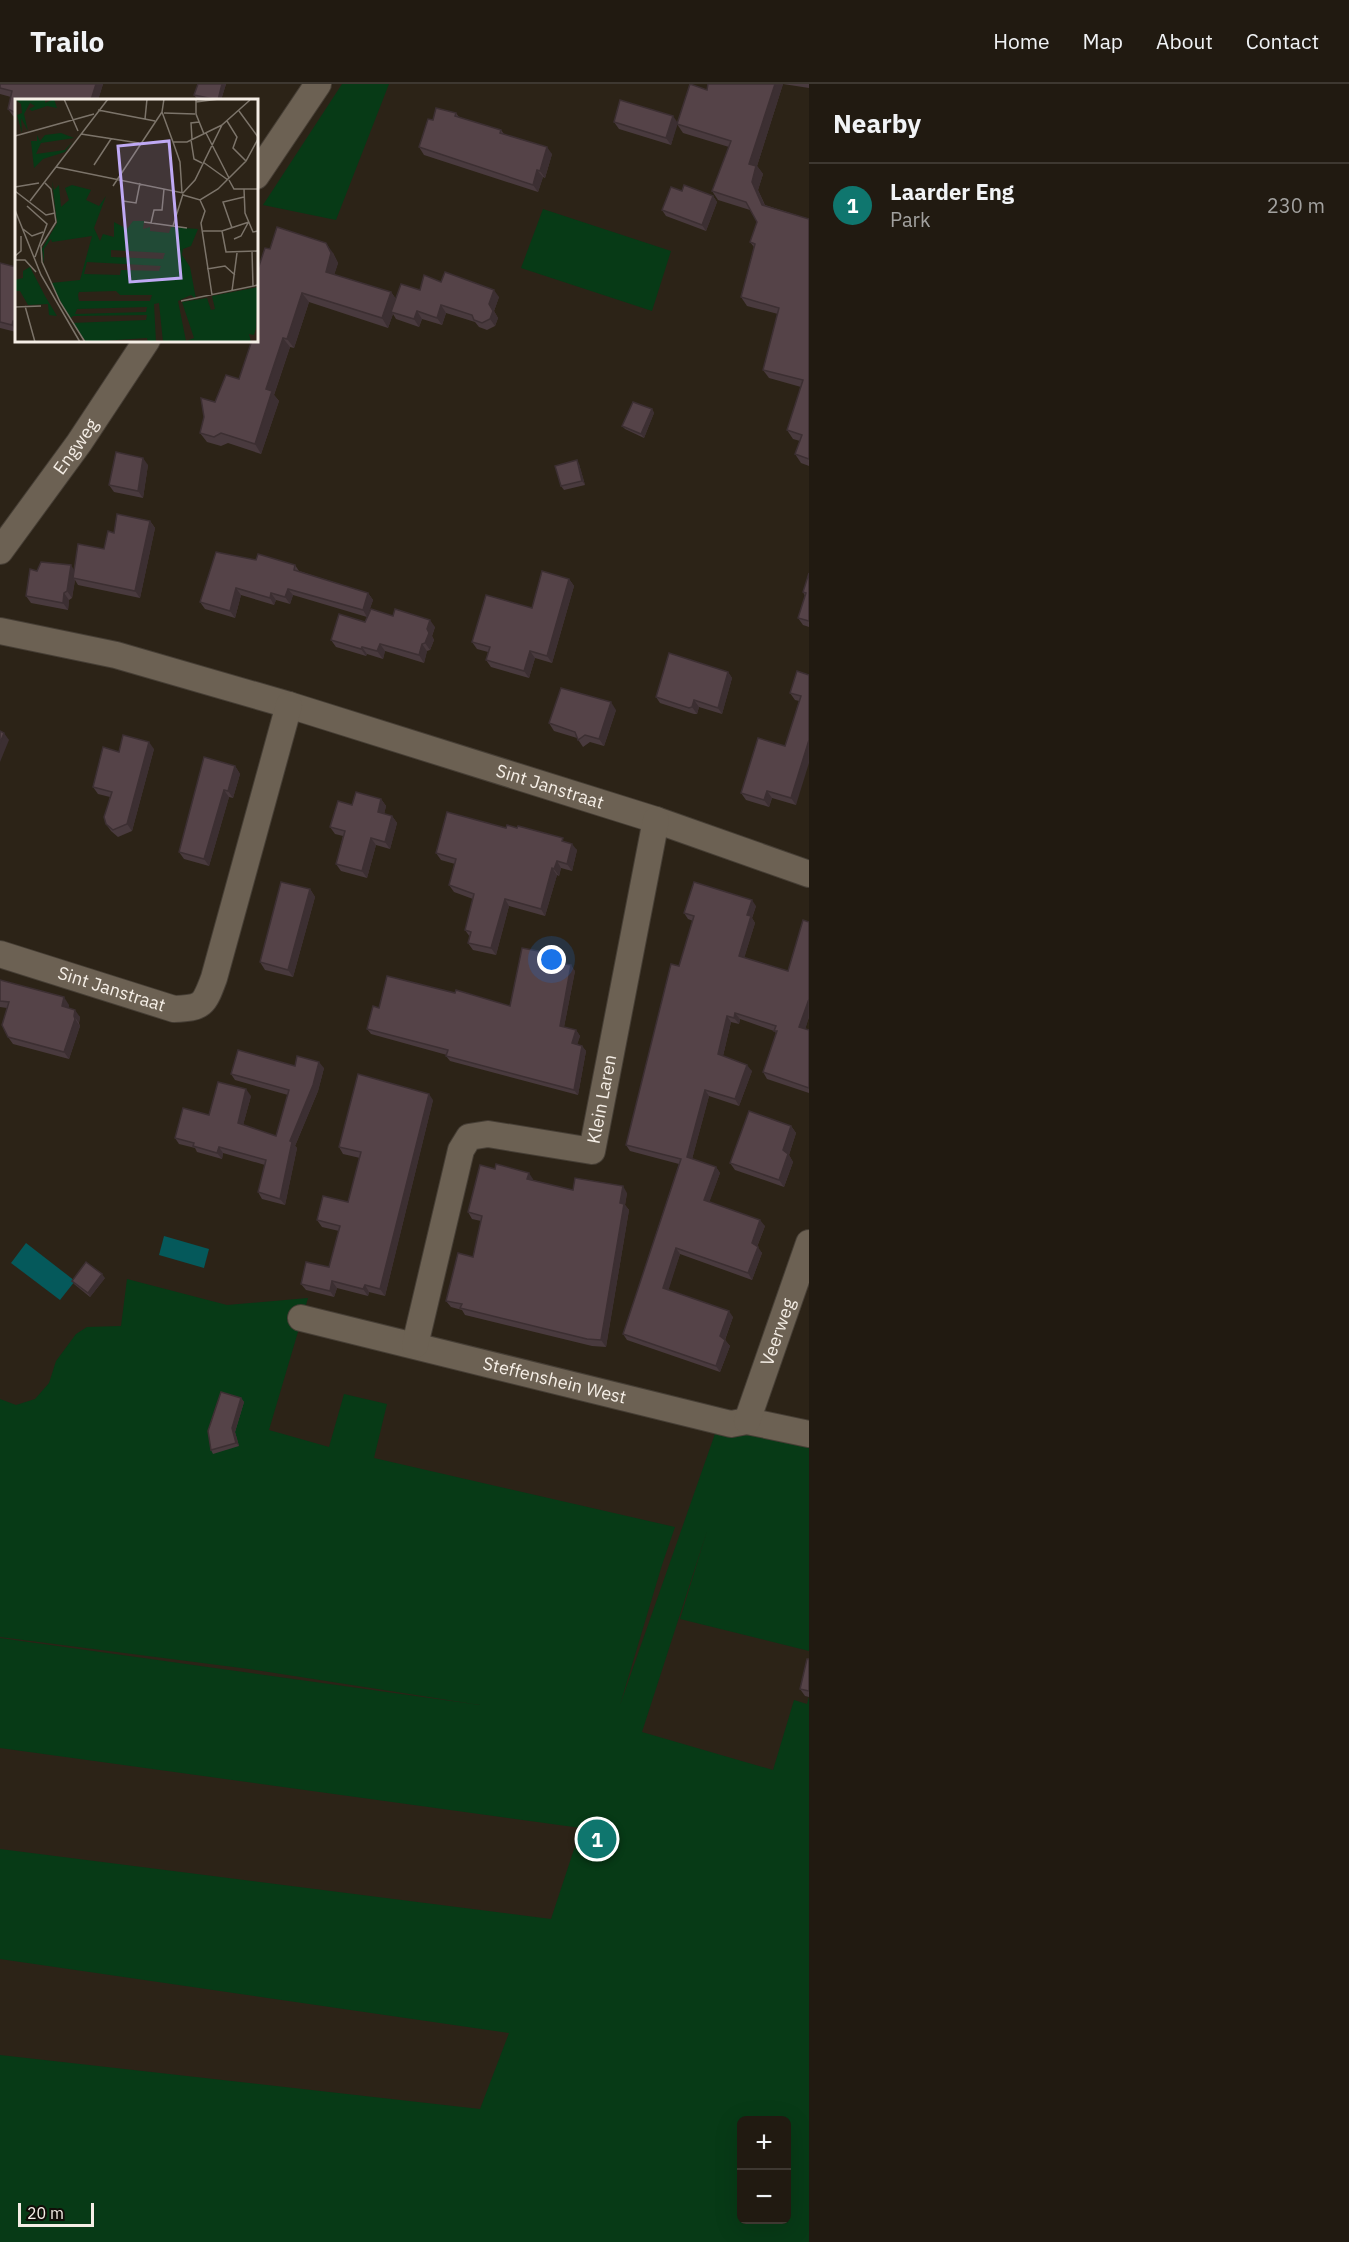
<!DOCTYPE html>
<html lang="en">
<head>
<meta charset="utf-8">
<style>
  :root { --surface:#211a11; --page:#2d271f; --text:#f1f3f6; --muted:#a2a19f; --line:#3e3831; --accent:#0f766e }
  body { margin:0; font-family:"IBM Plex Sans",sans-serif; background:var(--page); color:var(--text) }
  .controls { position:absolute; right:18px; bottom:18px; display:grid; overflow:hidden; border-radius:9px; box-shadow:0 6px 24px #0002 }
  .controls button { width:54px; height:54px; display:grid; place-items:center; padding:0; border:0; border-bottom:2px solid var(--line); background:var(--surface); color:var(--text); font:30px sans-serif }
  .scale { position:absolute; left:18px; bottom:15px; width:76px; box-sizing:border-box; padding-left:6px; border:3px solid #f5eee6; border-top:0; font-size:16px; line-height:21px; white-space:nowrap; color:#f5eee6; -webkit-text-stroke:4px #110d08; paint-order:stroke }
  .you { position:absolute; left:552px; top:876px; width:21px; height:21px; margin:-15px; border:4px solid #fff; border-radius:50%; background:#1a73e8; box-shadow:0 0 0 9px #1a73e833 }
  .badge { display:grid; place-items:center; width:39px; height:39px; border-radius:50%; background:var(--accent); color:#fff; font-size:20px; font-weight:700 }
  .pin { position:absolute; translate:-50% -50%; border:3px solid #fff; box-shadow:0 2px 6px #0006 }
  .list { margin:0; padding:0; list-style:none }
  h2 { display:flex; justify-content:space-between; align-items:center; height:78px; margin:0; padding:0 24px; font-size:26px }
  h2 small { font-size:20px; font-weight:400; color:var(--muted) }
  .list li { display:grid; grid-template-columns:39px 1fr auto; gap:18px; align-items:center; box-sizing:border-box; height:84px; padding:0 24px; border-top:2px solid var(--line) }
  .list b { display:block; font-size:22px; white-space:nowrap }
  .list p { margin:0; font-size:20px; white-space:nowrap; color:var(--muted) }
  .list em { font-size:20px; font-style:normal; color:var(--muted) }
  .map { position:relative; flex:none; width:809px; height:2158px; overflow:hidden }
  header { display:flex; align-items:center; gap:36px; box-sizing:border-box; height:84px; padding:0 30px; background:var(--surface); border-bottom:2px solid var(--line) }
  header strong { font-size:28px }
  nav { display:flex; gap:33px; margin-inline-start:auto; font-size:21px }
  main { display:flex }
  aside { flex:1; background:var(--surface) }
  .map>svg:first-child { display:block }
  .green { fill:#073a16; fill-rule:evenodd }
  .water { fill:#05595b }
  .lines { fill:none; stroke-linecap:round; stroke-linejoin:round }
  .minor-casing { stroke:#463e35; stroke-width:28 }
  .minor { stroke:#6c6153; stroke-width:26 }
  .wall { fill:#493a3e }
  .shaded-wall { fill:#3c2f32 }
  .building { fill:#554348; stroke:#3c2f32; stroke-width:1.5 }
  .labels { text-anchor:middle; stroke-width:4.5; stroke-linejoin:round; paint-order:stroke }
  .street-label { font-size:18px; fill:#f5eee6; stroke:#110d08 }
  .inset-road { fill:none; stroke:#7c746a; stroke-width:1.5 }
  .view { fill:#bfa9f4; fill-opacity:0.15; stroke:#bfa9f4; stroke-width:3 }
  .inset-edge { fill:none; stroke:#f5eee6; stroke-width:3 }
</style>
</head>
<body>
<header>
<strong>Trailo</strong>
<nav><a>Home</a><a>Map</a><a>About</a><a>Contact</a></nav>
</header>
<main>
<div class="map">
<svg width="809" height="2158" viewBox="0 0 809 2158">
  <rect width="100%" height="100%" fill="#2c2317"/>
  <g class="green">
    <path d="M342 0H389L336 136 263 121Z"/>
    <path d="M543 125 671 167 652 227 521 184Z"/>
    <path d="M127 1195 227 1221 308 1214 269 1346 329 1363 344 1310 387 1320 374 1374 675 1443 662 1481 620 1621 717 1344 809 1359V1567L680 1535 707 1447 642 1648 773 1686 794 1616 807 1620 809 1613V2158H0V1971L480 2025 509 1949 0 1875V1765L551 1835 581 1744 0 1664V1554L480 1621 249 1585 0 1553V1315L16 1321 35 1315 49 1299 56 1277 76 1250 87 1243 121 1242ZM742 2036H786V2136H742Z"/>
  </g>
  <g class="water">
    <path d="M164 1152 209 1165 204 1184 159 1171Z"/>
    <path d="M26 1159 75 1197 60 1216 11 1179Z"/>
  </g>
  <g class="lines">
    <g class="minor-casing">
      <g id="minor">
        <path d="M256 92 318 0"/>
        <path id="s1" d="M0 467 79 359 147 256"/>
        <path id="s2" d="M0 547 116 571 289 621 656 736 809 790"/>
        <path id="s3" d="M0 870 174 925C203 924 204 921 214 894L289 621"/>
        <path id="s4" d="M301 1234 731 1340 747 1337 809 1350"/>
        <path id="s5" d="M415 1261 461 1066 469 1053 488 1050 592 1067 656 736"/>
        <path id="s6" d="M747 1337 809 1159"/>
      </g>
    </g>
    <use href="#minor" class="minor"/>
  </g>
  <g class="wall">
    <path d="M0 0H103L98 16H16V34L13 32 8 25 11 13 0 10Z"/>
    <path d="M198 0H226L221 16H204L197 15 194 11Z"/>
    <path d="M708 0H809V4L783 0 757 82 763 90 758 106 765 121 809 135V382L801 379 795 370 800 357 793 355 787 346 801 303 769 294 763 286 778 230 747 222 741 213 754 163 750 158 757 138 750 126 718 116 712 107 729 63 683 49 677 40 671 61 619 45 614 38 678 39 707 6Z"/>
    <path d="M456 29 459 33 501 46 504 50 552 70 545 94 543 93 538 108 424 71 419 63 433 36Z"/>
    <path d="M682 107 713 112 717 118 706 147 666 132 662 126Z"/>
    <path d="M270 165 333 169 338 179 334 191 391 208 396 215 441 198 499 213 494 227 498 234 495 242 487 246 479 243 475 238 446 229 442 241 422 235 419 243 396 235 393 230 388 244 309 218 294 264 290 263 274 311 279 317 261 370 228 359 221 362 207 358 200 349 215 318 239 295 256 256Z"/>
    <path d="M0 179 16 183V248L0 244Z"/>
    <path d="M652 325 654 329 644 354 625 345 622 342Z"/>
    <path d="M579 380 585 401 564 406 561 402Z"/>
    <path d="M148 381 143 414 114 408 109 401Z"/>
    <path d="M150 437 155 444 140 514 78 501 75 496 72 514 69 516 68 526 31 519 26 512 37 487 74 486 104 465 114 449Z"/>
    <path d="M256 476 295 481 299 487 368 509 373 516 367 533 435 543 432 552 434 556 430 566 427 567 424 579 385 567 383 575 367 570 366 572 336 563 331 556 365 538 367 533 293 511 290 520 276 516 274 521 241 511 235 534 205 525 200 518Z"/>
    <path d="M809 489V543L803 541 798 534 805 512 803 508Z"/>
    <path d="M569 495 574 502 552 579 535 574 529 594 491 583 486 576 488 568 477 565 472 558 532 524Z"/>
    <path d="M728 588 732 594 722 630 699 623 697 630H694L660 619 656 613Z"/>
    <path d="M809 591 796 721 772 714 769 723 746 716 741 709 785 662 799 617 795 616 790 609Z"/>
    <path d="M616 626 604 662 590 658 583 663 577 654 554 647 549 639Z"/>
    <path d="M154 665 132 747 118 753 111 747 106 740 110 713 98 710 93 703 119 668Z"/>
    <path d="M235 682 240 690 233 714 229 713 209 782 184 775 179 768Z"/>
    <path d="M381 715 386 722 384 730 392 732 397 739 390 765 376 761 367 794 341 787 336 780 343 752 335 750 330 743 352 721Z"/>
    <path d="M506 744 565 758 577 766 572 787 561 784 559 792 557 791 545 832 509 822 496 871 473 866 468 859 470 853 465 846 473 815 454 808 449 801 455 780 441 776 436 769Z"/>
    <path d="M310 805 315 813 293 893 265 886 260 878Z"/>
    <path d="M756 822 752 834 755 839 744 874 788 887 809 838V933L805 945 809 946V1009L767 995 763 988 776 949 774 947 740 935 739 940 731 938 723 972 752 987 739 1022 709 1012 692 1075 716 1083 720 1089 709 1118 765 1142 757 1163 762 1169 752 1196 680 1170 668 1206 733 1233 725 1256 730 1262 720 1288 627 1256 623 1250 679 1080 630 1067 626 1061 693 837 688 835 684 829Z"/>
    <path d="M555 870 559 876 558 879 575 887 564 943 576 946 580 952 577 960 582 962 586 967 578 1011 450 977 446 972 447 971 371 950 367 945 379 924 455 909 510 922Z"/>
    <path d="M0 896 69 921 68 924 80 933 79 939 80 942 69 975 13 960 8 953 7 924 0 923Z"/>
    <path d="M295 982 324 984 318 1007 295 1062 297 1064 285 1121 262 1115 258 1108 265 1081 223 1069 222 1075 197 1068 195 1064 179 1060 175 1054 209 1031 251 1012 243 1041 276 1052 288 1011 235 996 231 990Z"/>
    <path d="M433 1016 385 1212 369 1208 368 1212 337 1204 334 1213 306 1206 301 1200 329 1183 339 1147 322 1143 317 1136 348 1118 360 1074 343 1070 339 1063Z"/>
    <path d="M791 1042 796 1049 789 1071 793 1078 784 1103 735 1086 730 1079Z"/>
    <path d="M533 1095V1096L573 1106 627 1109 625 1121 629 1126 606 1263 592 1262 465 1231 462 1226 451 1223 446 1217 473 1173 481 1137 472 1135 468 1128Z"/>
    <path d="M105 1194 90 1213 74 1200 72 1197Z"/>
    <path d="M241 1314 244 1318 235 1348 239 1362 213 1370 211 1366Z"/>
    <path d="M809 1575V1613L805 1612 800 1605Z"/>
  </g>
  <g class="shaded-wall">
    <path d="M96 0H103L98 16H91Z"/>
    <path d="M222 0H226L221 16H218Z"/>
    <path d="M775 0H783L757 82 763 90 758 106 768 129 762 121 752 98 749 80Z"/>
    <path d="M673 32 678 39 671 61 666 54Z"/>
    <path d="M547 63 552 70 545 94 540 87Z"/>
    <path d="M537 86 543 93 538 108 533 101Z"/>
    <path d="M713 112 717 118 706 147 702 141Z"/>
    <path d="M326 159 333 169 338 179 332 197 326 188Z"/>
    <path d="M494 206 499 213 494 227 498 234 495 242 490 235 489 220Z"/>
    <path d="M391 208 398 218 391 228 393 230 388 244 382 234Z"/>
    <path d="M302 209 309 218 294 264 287 255Z"/>
    <path d="M441 221 446 229 442 241 437 234Z"/>
    <path d="M417 227 422 235 419 243 414 235Z"/>
    <path d="M13 237 16 242V248L12 241Z"/>
    <path d="M283 254 290 263 274 311 279 317 261 370 255 360 266 305Z"/>
    <path d="M652 325 654 329 644 354 641 350Z"/>
    <path d="M143 374 148 381 143 414 138 407Z"/>
    <path d="M577 376 579 380 585 401 582 397Z"/>
    <path d="M150 437 155 444 140 514 135 507Z"/>
    <path d="M71 481 76 489 73 494 75 496 72 514 67 507Z"/>
    <path d="M569 495 574 502 552 579 547 572Z"/>
    <path d="M236 504 241 511 235 534 230 527Z"/>
    <path d="M288 505 293 511 290 520 285 513Z"/>
    <path d="M64 509 69 516 68 526 63 519Z"/>
    <path d="M271 509 276 516 274 521 270 514Z"/>
    <path d="M368 509 373 516 367 533 363 526Z"/>
    <path d="M430 536 435 543 432 552 434 556 430 566 425 559 427 545Z"/>
    <path d="M380 560 385 567 383 575 377 567Z"/>
    <path d="M422 560 427 567 424 579 419 571Z"/>
    <path d="M362 563 367 570 366 572 361 565Z"/>
    <path d="M530 567 535 574 529 594 524 587Z"/>
    <path d="M728 588 732 594 722 630 718 624Z"/>
    <path d="M694 616 699 623 697 630 692 623Z"/>
    <path d="M611 618 616 626 604 662 599 655Z"/>
    <path d="M4 649 9 656 0 678V659Z"/>
    <path d="M809 656V679L796 721 791 714Z"/>
    <path d="M149 658 154 665 132 747 127 740Z"/>
    <path d="M235 682 240 690 233 714 228 707Z"/>
    <path d="M224 706 229 713 209 782 204 775Z"/>
    <path d="M767 707 772 714 769 723 764 716Z"/>
    <path d="M381 715 386 722 383 735 378 728Z"/>
    <path d="M392 732 397 739 390 765 385 758Z"/>
    <path d="M371 754 376 761 367 794 362 787Z"/>
    <path d="M572 760 577 766 572 787 567 780Z"/>
    <path d="M557 777 561 784 559 792 554 785Z"/>
    <path d="M552 784 557 791 545 832 541 825Z"/>
    <path d="M310 805 315 813 293 893 288 886Z"/>
    <path d="M505 815 509 822 496 871 491 864Z"/>
    <path d="M752 816 756 822 752 834 755 839 743 878 739 872 747 831Z"/>
    <path d="M555 870 559 876 557 883 554 878Z"/>
    <path d="M571 881 575 887 563 948 560 942Z"/>
    <path d="M64 913 69 921 67 930 62 922Z"/>
    <path d="M809 915V933L804 949 799 943Z"/>
    <path d="M75 926 80 933 79 939 74 932Z"/>
    <path d="M735 929 740 935 739 940 734 934Z"/>
    <path d="M727 932 731 938 722 976 718 970Z"/>
    <path d="M75 935 80 942 69 975 64 968Z"/>
    <path d="M576 946 580 952 576 965 572 959Z"/>
    <path d="M582 962 586 967 578 1011 574 1006Z"/>
    <path d="M319 978 324 984 318 1007 295 1062 297 1064 285 1121 280 1115 290 1057Z"/>
    <path d="M747 981 752 987 739 1022 735 1015Z"/>
    <path d="M246 1005 251 1012 242 1045 238 1039Z"/>
    <path d="M705 1006 709 1012 691 1079 687 1073Z"/>
    <path d="M429 1010 433 1016 385 1212 380 1205Z"/>
    <path d="M791 1042 796 1049 789 1071 793 1078 784 1103 779 1096 783 1066Z"/>
    <path d="M219 1063 223 1069 222 1075 217 1069Z"/>
    <path d="M716 1083 720 1089 708 1122 704 1116Z"/>
    <path d="M529 1089 533 1095 532 1102 527 1095Z"/>
    <path d="M623 1102 627 1109 625 1121 629 1126 606 1263 601 1256Z"/>
    <path d="M760 1136 765 1142 756 1165 752 1159Z"/>
    <path d="M758 1163 762 1169 752 1196 748 1189Z"/>
    <path d="M676 1164 680 1170 667 1211 663 1204Z"/>
    <path d="M102 1190 105 1194 90 1213 88 1209Z"/>
    <path d="M332 1197 337 1204 334 1213 330 1207Z"/>
    <path d="M365 1201 369 1208 368 1212 363 1205Z"/>
    <path d="M729 1227 733 1233 724 1258 720 1252Z"/>
    <path d="M725 1256 730 1262 720 1288 716 1282Z"/>
    <path d="M241 1314 244 1318 235 1348 239 1362 236 1359 232 1344Z"/>
  </g>
  <g class="building">
    <path d="M0 0H96L91 16H37L31 15 30 16H16V29L8 25 12 7 0 4Z"/>
    <path d="M198 0H222L218 16 194 11Z"/>
    <path d="M690 0 707 6 708 0H775L749 80 756 82 752 98 762 121 809 135V375L795 370 802 351 787 346 803 296 763 286 779 224 741 213 755 160 750 158 757 138 746 118 712 107 731 57 677 40Z"/>
    <path d="M620 16 673 32 666 54 614 38Z"/>
    <path d="M436 24 456 29 455 32 501 46 500 49 547 63 540 87 537 86 533 101 419 63 428 35 433 36Z"/>
    <path d="M684 101 713 112 702 141 662 126 671 103 682 107Z"/>
    <path d="M277 143 326 159 331 169 326 188 391 208 382 234 302 209 287 255 283 254 266 305 272 307 255 360 221 349 214 353 200 349 204 333 201 314 215 318 226 291 239 295 252 256H256V191L265 164 270 165Z"/>
    <path d="M0 179 16 183V237H13L12 241 0 238Z"/>
    <path d="M445 188 494 206 489 220 493 227 490 235 482 239 474 236 472 231 441 221 437 234 417 227 414 235 391 228 401 200 420 206 424 191 441 198Z"/>
    <path d="M633 318 652 325 641 350 622 342Z"/>
    <path d="M116 368 143 374 138 407 109 401Z"/>
    <path d="M577 376 582 397 561 402 555 382Z"/>
    <path d="M117 430 150 437 135 507 73 494 78 460 104 465 108 447 114 449Z"/>
    <path d="M216 468 256 476 258 470 295 481 294 486 368 509 363 526 288 505 285 513 271 509 270 514 236 504 230 527 200 518Z"/>
    <path d="M41 478 71 481 67 507 64 509 63 519 26 512 30 485 37 487Z"/>
    <path d="M542 487 569 495 547 572 530 567 524 587 486 576 490 563 472 558 486 511 532 524Z"/>
    <path d="M809 489V537L798 534 806 509 803 508Z"/>
    <path d="M371 525 393 532 395 525 430 536 427 545 429 549 425 559 422 560 419 571 380 560 377 567 362 563 361 565 331 556 339 530 365 538Z"/>
    <path d="M669 569 728 588 718 624 694 616 692 623 689 624 656 613Z"/>
    <path d="M797 587 809 591V656L791 714 767 707 764 716 741 709 758 654 785 662 801 612 790 609Z"/>
    <path d="M561 604 611 618 599 655 585 651 578 656 575 648 549 639Z"/>
    <path d="M0 647 4 649 0 659Z"/>
    <path d="M123 651 149 658 127 740 113 746 106 740 104 733 112 708 93 703 103 663 119 668Z"/>
    <path d="M204 673 235 682 228 707 224 706 204 775 179 768Z"/>
    <path d="M356 708 381 715 378 728 392 732 385 758 371 754 362 787 336 780 345 747 330 743 338 717 352 721Z"/>
    <path d="M447 728 506 744 507 741 517 744 518 742 563 754 562 757 572 760 567 780 557 777 554 785 552 784 541 825 505 815 491 864 468 859 471 848 465 846 474 810 449 801 456 775 436 769Z"/>
    <path d="M281 798 310 805 288 886 260 878Z"/>
    <path d="M694 798 752 816 747 831 751 832 739 872 788 887 803 836 809 838V915L799 943 809 946V1004L763 988 777 947H774L776 942 735 929 734 934 727 932 718 970 747 981 735 1015 705 1006 687 1073 716 1083 704 1116 760 1136 752 1159 758 1163 748 1189 676 1164 663 1204 729 1227 720 1252 725 1256 716 1282 623 1250 681 1075 626 1061 671 880 679 882 694 832 684 829Z"/>
    <path d="M522 864 555 870 554 878 571 881 560 942 576 946 572 959 582 962 574 1006 446 972 448 966 367 945 373 922 379 924 387 892 455 909 456 906 510 922Z"/>
    <path d="M0 896 64 913 62 922 75 926 74 932 75 935 64 968 8 953 2 941 9 918 0 917Z"/>
    <path d="M238 966 295 982 297 972 319 978 313 1001 290 1057 292 1058 280 1115 258 1108 266 1076 219 1063 217 1069 193 1062 194 1059 175 1054 183 1024 209 1031 218 998 246 1005 238 1039 276 1052 289 1006 231 990Z"/>
    <path d="M358 990 429 1010 380 1205 365 1201 363 1205 332 1197 330 1207 301 1200 306 1178 329 1183 340 1142 317 1136 323 1112 348 1118 361 1068 339 1063Z"/>
    <path d="M749 1027 791 1042 783 1066 788 1070 779 1096 730 1079Z"/>
    <path d="M496 1080 529 1089 527 1095 573 1106 575 1094 623 1102 620 1119 624 1120 601 1256 587 1255 460 1224 462 1220 446 1217 458 1169 473 1173 482 1132 468 1128 480 1081 495 1085Z"/>
    <path d="M86 1178 102 1190 88 1209 72 1197Z"/>
    <path d="M221 1308 241 1314 232 1344 236 1359 211 1366 208 1347Z"/>
    <path d="M807 1575H809V1607L800 1605Z"/>
  </g>
  <g class="labels">
    <g class="street-label">
      <text dy="6" stroke="none"><textPath href="#s1" startOffset="129">Engweg</textPath></text>
      <text dy="6" stroke="none"><textPath href="#s2" startOffset="572">Sint Janstraat</textPath></text>
      <text dy="6" stroke="none"><textPath href="#s3" startOffset="117">Sint Janstraat</textPath></text>
      <text dy="6" stroke="none"><textPath href="#s5" startOffset="393">Klein Laren</textPath></text>
      <text dy="6" stroke="none"><textPath href="#s6" startOffset="94">Veerweg</textPath></text>
      <text dy="6" stroke="none"><textPath href="#s4" startOffset="261">Steffenshein West</textPath></text>
    </g>
  </g>
  <g transform="translate(15 15)">
    <rect width="243" height="243" fill="#2c2317"/>
    <path d="M0 0H30V4L39 0 42 9 32 7 17 12 14 10 20 7 15 4 9 15 13 32 6 19 7 34 2 16 7 14 6 5ZM46 34 59 39 26 44 21 55 50 51 58 42 50 53 28 60 19 69 16 42H22V36L25 42 30 36ZM37 82 39 91 44 86 46 108 54 101 50 89 57 86 76 91 71 101 84 107 91 97 79 129 85 142 88 135 99 138V123L112 130 118 122H129L128 130 135 128V132L154 134 156 128 183 130 176 147 168 150 167 156 175 168 181 200 176 196 163 202 171 242 179 239 167 203 192 199 196 211 200 210 197 197 243 188 241 229 239 236 234 235 236 243H148L144 204 139 205 141 243H133L132 239 71 243 57 224 131 221 132 216 58 217 55 220 36 184 65 181 77 137 37 143 36 140 29 150V165L27 150 42 124ZM96 151 149 154H150L148 160 96 158ZM72 163 146 167 144 172 106 171 105 176 69 175ZM101 192 105 196H137L135 202H64L63 196 64 193ZM132 208 131 213 60 215 62 210ZM15 168 30 197 42 217 34 216 33 205 13 206 5 192H0V181L8 179V172Z" fill="#073a16" fill-rule="evenodd"/>
    <path class="inset-road" d="M49 0 63 32M149 0 147 13 158 43H172L207 26M181 0V15L189 35M181 3 204 0M83 11 140 22M224 12 243 38M149 14 180 15M130 20 132 0M212 22 222 38 218 49 231 62M191 34 214 79M66 35 124 44M0 37 79 15M177 40 176 24 184 23M176 41 179 60 187 64M158 43 165 63 167 94M188 63 213 81M79 66 96 40M41 68 168 94 180 81 207 26 235 1M214 81 219 90H243M30 84 36 90 41 123 26 147 27 163 45 203 70 243M98 87 147 13M0 88 24 84M229 90 230 114 238 133 243 132M0 92 31 116 40 114M168 96 185 101 203 90 231 62 243 40M185 101 190 112 186 124 197 196M15 102 93 0M108 102 121 104 125 84M12 107 32 125 20 158M0 111 26 176 65 243M129 123 172 129M136 124 139 111H147L149 90M158 127 168 95M217 129 208 103 229 98M8 130 17 137 28 133M188 132H207L234 123M207 132 211 153 243 152M219 140 226 137 233 124M237 152 238 187M0 157 6 152V137M0 161H10L21 173M192 170 210 167 220 176M217 192 222 154M166 202 243 186M10 207 20 243M0 208 26 207"/>
    <path class="view" d="M154 42 166 179 115 183 103 47Z"/>
    <rect width="243" height="243" class="inset-edge"/>
  </g>
</svg>
<div class="controls">
<button>+</button>
<button>−</button>
</div>
<div class="scale">20 m</div>
<div class="you"></div>
<div class="pin badge" style="left:597px;top:1755px">1</div>
</div>
<aside>
<h2>Nearby<small></small></h2>
<ul class="list">
<li><span class="badge">1</span><div><b>Laarder Eng</b><p>Park</p></div><em>230 m</em></li>
</ul>
</aside>
</main>
</body>
</html>
